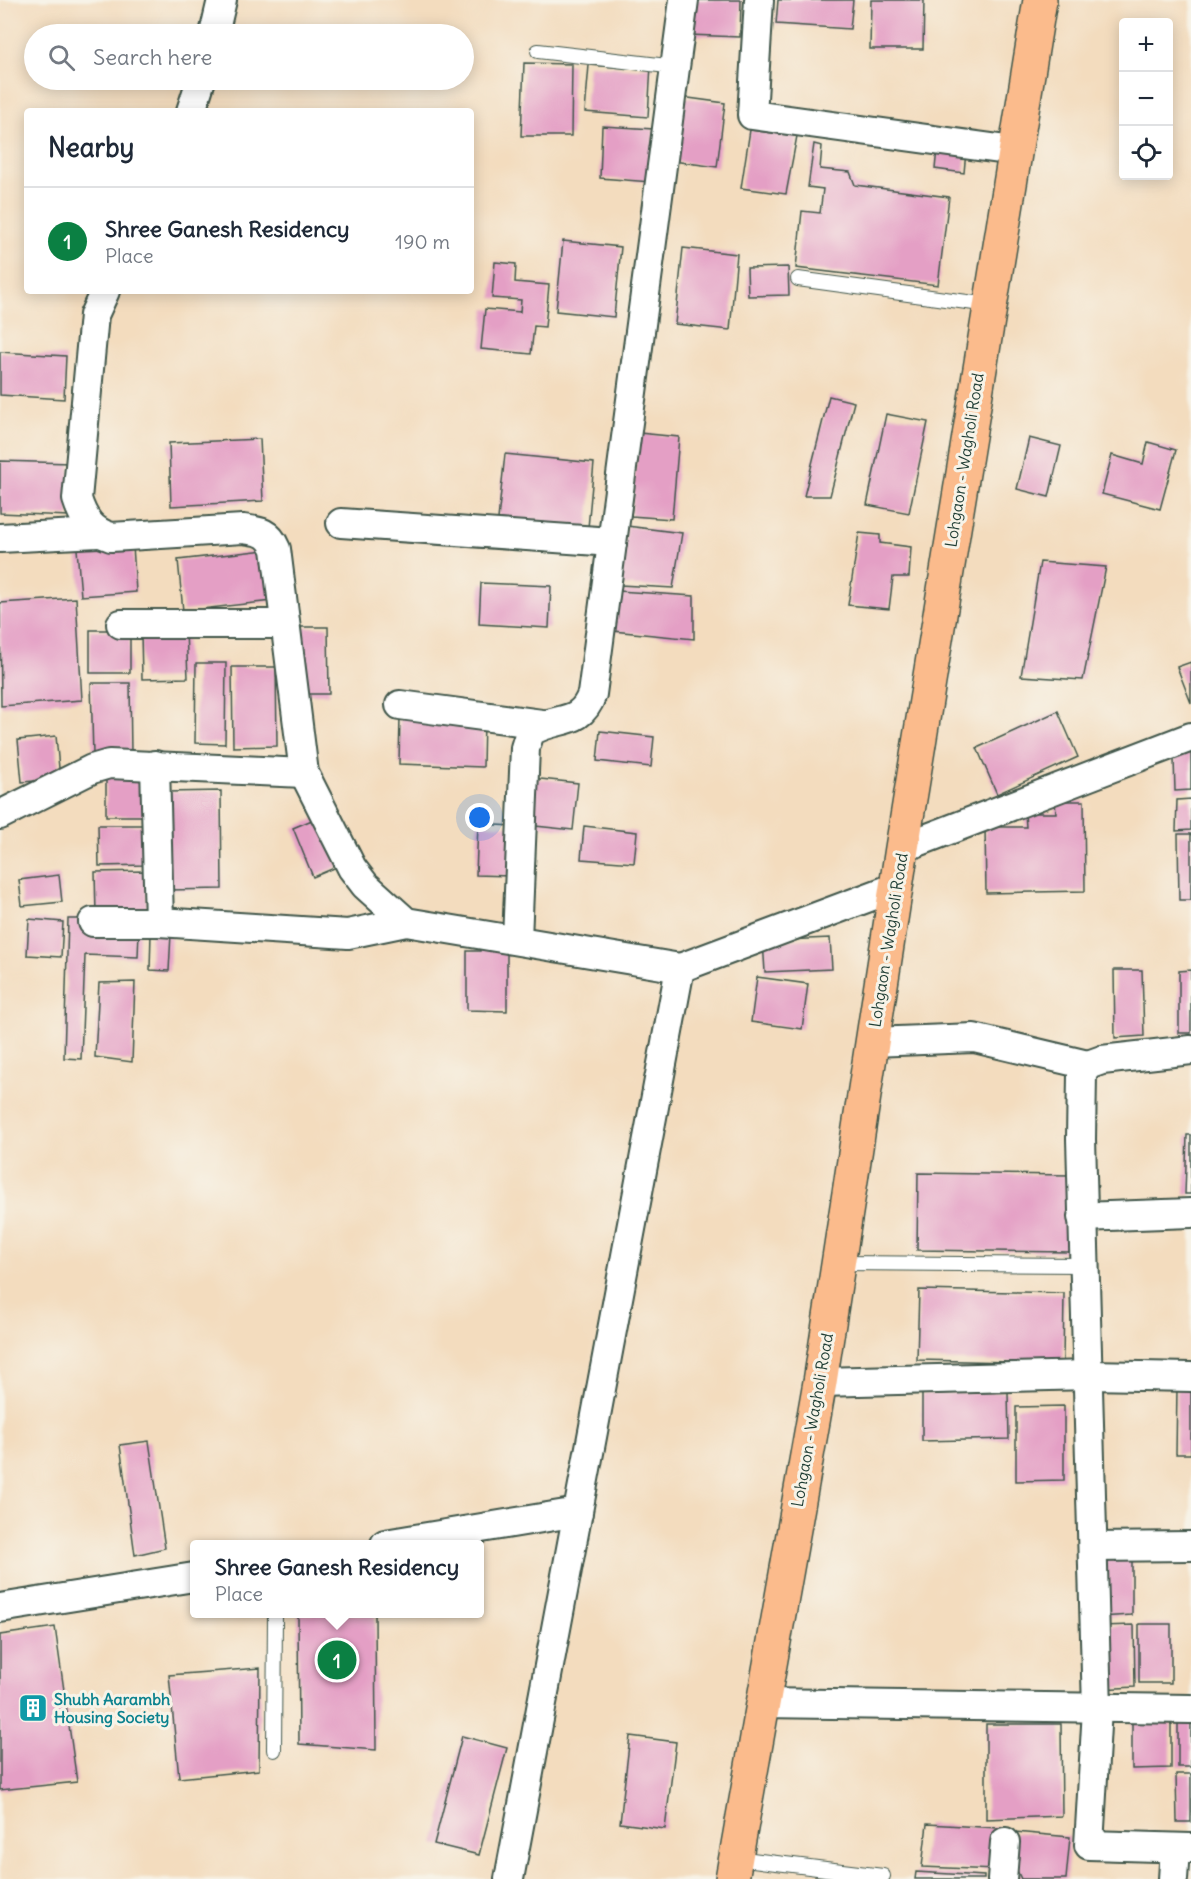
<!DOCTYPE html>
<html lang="en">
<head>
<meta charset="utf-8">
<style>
  :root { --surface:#fff; --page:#f6f6f7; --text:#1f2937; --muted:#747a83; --line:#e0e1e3; --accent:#0b8043 }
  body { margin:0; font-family:Delius,sans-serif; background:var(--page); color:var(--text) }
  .controls { position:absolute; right:18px; top:18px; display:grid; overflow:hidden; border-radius:6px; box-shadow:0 3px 15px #0003 }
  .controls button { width:54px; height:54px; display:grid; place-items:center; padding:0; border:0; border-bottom:2px solid var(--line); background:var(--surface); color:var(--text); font:30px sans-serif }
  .you { position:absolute; left:480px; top:818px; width:21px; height:21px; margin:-15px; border:4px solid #fff; border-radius:50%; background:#1a73e8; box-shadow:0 0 0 9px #1a73e833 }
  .badge { display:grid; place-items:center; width:39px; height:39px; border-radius:50%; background:var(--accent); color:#fff; font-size:20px; font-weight:700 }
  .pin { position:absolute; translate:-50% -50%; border:3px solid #fff; box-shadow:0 2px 6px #0006 }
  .popup { position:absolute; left:190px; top:1540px; width:294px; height:78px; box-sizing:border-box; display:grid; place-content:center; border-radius:6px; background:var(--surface); filter:drop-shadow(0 2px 4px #0005); font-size:20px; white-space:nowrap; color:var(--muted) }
  .popup b { font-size:22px; color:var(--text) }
  .popup::after { content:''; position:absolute; left:50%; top:100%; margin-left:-12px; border:12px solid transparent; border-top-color:var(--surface) }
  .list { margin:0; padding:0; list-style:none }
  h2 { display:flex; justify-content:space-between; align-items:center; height:78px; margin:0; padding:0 24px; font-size:26px }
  h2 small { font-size:20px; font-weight:400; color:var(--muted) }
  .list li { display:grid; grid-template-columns:39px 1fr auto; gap:18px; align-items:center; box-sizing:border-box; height:108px; padding:0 24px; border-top:2px solid var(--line) }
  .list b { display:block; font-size:22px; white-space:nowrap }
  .list p { margin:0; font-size:20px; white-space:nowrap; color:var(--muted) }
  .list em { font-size:20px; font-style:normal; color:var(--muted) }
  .icon { flex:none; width:33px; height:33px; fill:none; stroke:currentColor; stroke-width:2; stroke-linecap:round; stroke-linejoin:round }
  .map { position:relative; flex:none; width:1191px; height:1879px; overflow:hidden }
  .search { position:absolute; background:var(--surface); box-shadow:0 3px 15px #0003; left:24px; top:24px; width:450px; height:66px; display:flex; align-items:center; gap:15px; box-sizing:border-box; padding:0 21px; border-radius:33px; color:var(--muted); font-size:22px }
  .panel { position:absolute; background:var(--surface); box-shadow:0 3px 15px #0003; left:24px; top:108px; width:450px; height:186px; border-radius:6px }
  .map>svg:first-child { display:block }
  .building { fill:#e49fc5 }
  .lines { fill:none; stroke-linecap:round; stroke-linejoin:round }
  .service-casing { stroke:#3f5549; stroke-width:16 }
  .minor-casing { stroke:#3f5549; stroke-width:32 }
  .primary-casing { stroke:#3f5549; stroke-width:36 }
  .service { stroke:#fff; stroke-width:14 }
  .minor { stroke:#fff; stroke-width:28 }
  .primary { stroke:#fbbb8c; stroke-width:33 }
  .labels { text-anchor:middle; stroke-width:6; stroke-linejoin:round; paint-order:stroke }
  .street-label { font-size:16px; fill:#1f3d34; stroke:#f7f3e8 }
  .culture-label { font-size:16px; font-weight:bold; fill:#0d838f; stroke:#f7f3e8; text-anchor:start }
</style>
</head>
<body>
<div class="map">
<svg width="1191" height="1879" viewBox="0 0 1191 1879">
  <rect width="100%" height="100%" fill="#f7f3e8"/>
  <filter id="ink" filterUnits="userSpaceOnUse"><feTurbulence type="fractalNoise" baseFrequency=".0167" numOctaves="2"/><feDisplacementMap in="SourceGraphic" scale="12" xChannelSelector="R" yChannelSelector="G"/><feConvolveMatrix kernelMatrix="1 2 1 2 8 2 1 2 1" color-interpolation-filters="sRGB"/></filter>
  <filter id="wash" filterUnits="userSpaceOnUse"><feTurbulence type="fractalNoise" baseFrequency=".008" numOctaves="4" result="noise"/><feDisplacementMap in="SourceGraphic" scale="24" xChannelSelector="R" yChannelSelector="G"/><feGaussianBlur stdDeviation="1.35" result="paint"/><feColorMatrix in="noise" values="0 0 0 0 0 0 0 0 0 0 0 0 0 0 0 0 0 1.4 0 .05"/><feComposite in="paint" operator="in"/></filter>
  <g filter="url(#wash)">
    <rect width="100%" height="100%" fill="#f3dcbe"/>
    <g id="blocks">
      <g class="building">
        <path d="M690 0H741L740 37 689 35Z"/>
        <path d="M778 0H853L850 29 776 24Z"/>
        <path d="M871 0H924L923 49H870Z"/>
        <path d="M524 63 572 64 571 136H521Z"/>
        <path d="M589 65 638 69 651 65 648 117 585 112Z"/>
        <path d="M681 97 725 103 717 167 673 161Z"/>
        <path d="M602 126 654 129 651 182 600 178Z"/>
        <path d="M750 130 797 136 786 194 741 188Z"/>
        <path d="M814 144 822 146 820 169 850 172 855 185 949 197 938 285 796 268 802 211 820 213 823 189 808 187Z"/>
        <path d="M937 149 966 151 964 173 935 169Z"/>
        <path d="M563 241 621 247 614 317 556 311Z"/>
        <path d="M683 248 737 254 730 330 675 324Z"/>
        <path d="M495 262 516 264 515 282 549 285 545 327 534 326 531 354 481 349 485 309 520 312 521 300 492 298Z"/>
        <path d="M788 267 789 295 748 296 747 268Z"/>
        <path d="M0 352 66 356 64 399 0 395Z"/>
        <path d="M829 396 854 402 830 496H804Z"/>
        <path d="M886 414 928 422 909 513 867 505Z"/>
        <path d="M639 433 679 437 672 519 631 516Z"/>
        <path d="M1029 438 1061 446 1049 497 1017 489Z"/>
        <path d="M260 439 263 501 171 506 169 443Z"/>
        <path d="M1148 442 1176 450 1160 509 1102 494 1112 455 1143 464Z"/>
        <path d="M505 454 594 463 588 528 498 519Z"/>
        <path d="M0 461 70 463 69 516 0 513Z"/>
        <path d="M627 526 682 533 673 588 620 585Z"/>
        <path d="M859 533 880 535V543L911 547 909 577H893L889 609 848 605Z"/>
        <path d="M133 545 136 592 81 596 77 549Z"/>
        <path d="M266 550 272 601 183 611 178 560Z"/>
        <path d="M1040 562 1106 567 1083 680 1021 676Z"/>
        <path d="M481 583 551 586 549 628 479 624Z"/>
        <path d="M618 591 694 596V639L613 631Z"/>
        <path d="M76 598 82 700 1 706 0 603Z"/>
        <path d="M300 627H328L329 694H301Z"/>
        <rect x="90" y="630" width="40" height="43"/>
        <path d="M186 631 188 678 142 679 141 632Z"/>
        <path d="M1191 662V703L1177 667Z"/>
        <path d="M196 663H226L225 744 195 743Z"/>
        <path d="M232 667H276L277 746 233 747Z"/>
        <path d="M91 683H130L131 754 93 755Z"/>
        <path d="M1058 711 1078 757 997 794 977 748Z"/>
        <path d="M400 716 484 719 483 767 399 764Z"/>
        <path d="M600 731 654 737 651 767 597 761Z"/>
        <path d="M56 736 60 779 22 782 18 740Z"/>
        <path d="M1191 748V790L1175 791 1174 759Z"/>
        <rect x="106" y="770" width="41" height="46"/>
        <path d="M531 778 578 783 573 830 526 825Z"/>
        <path d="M221 791 222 889 168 890 166 792Z"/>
        <path d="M1191 799V830L1176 831 1177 800Z"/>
        <path d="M1055 801H1084L1085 891 986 893 985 827H1026L1025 813H1056Z"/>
        <path d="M319 817 339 866 313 877 293 828Z"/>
        <path d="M478 824 514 826 511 876 476 875Z"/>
        <path d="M98 825H146V865L99 866Z"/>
        <path d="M584 826 637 832 634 863 581 859Z"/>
        <path d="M1178 834H1191V900H1179Z"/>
        <path d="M146 871 147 913 96 914 95 872Z"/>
        <path d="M59 875 62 902 22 906 19 880Z"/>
        <path d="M29 919 63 922 61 957 27 955Z"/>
        <path d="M68 919H89L139 931 138 957 85 955 81 1059 64 1058Z"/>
        <path d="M151 933 171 934 169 971 150 970Z"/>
        <path d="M830 938 832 969 765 972 763 941Z"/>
        <path d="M480 939 507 940V1011L467 1010V951H480Z"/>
        <path d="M1114 970H1142L1144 1036 1115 1038Z"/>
        <path d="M1191 970V1033H1179V971Z"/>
        <path d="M757 977 808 984 802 1029 751 1022Z"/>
        <path d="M135 982 132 1062 95 1057 99 983Z"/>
        <path d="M1187 1135H1191V1194H1185Z"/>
        <path d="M918 1173 1071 1175 1070 1252 917 1250Z"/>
        <path d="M919 1290 1064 1293 1063 1363 917 1360Z"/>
        <path d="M1177 1387 1191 1388V1454H1176Z"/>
        <path d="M1008 1392 1009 1439 922 1441V1394Z"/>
        <path d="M1064 1406V1480L1016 1481V1407Z"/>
        <path d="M149 1441 165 1548 135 1555 120 1445Z"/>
        <path d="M1097 1551H1132V1615L1099 1617Z"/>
        <path d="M298 1614H375L376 1750 299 1744Z"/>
        <rect x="1139" y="1624" width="32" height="59"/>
        <path d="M1134 1625 1135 1687 1100 1689V1626Z"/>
        <path d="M55 1627 77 1782 0 1790V1635Z"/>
        <path d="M260 1668 259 1770 179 1778 169 1675Z"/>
        <path d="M1132 1717H1171V1768L1132 1769Z"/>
        <rect x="1178" y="1720" width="13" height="47"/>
        <path d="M986 1724H1061L1062 1816 986 1819Z"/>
        <path d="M462 1736 507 1748 479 1855 434 1844Z"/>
        <path d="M630 1736 676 1742 665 1829 620 1823Z"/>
        <path d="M1176 1774H1191V1822H1177Z"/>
        <path d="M927 1824 999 1828 997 1870 922 1867Z"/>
        <path d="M1015 1832 1070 1837 1066 1879H1021L1011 1857Z"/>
        <path d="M916 1872 984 1876V1879H915Z"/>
      </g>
    </g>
  </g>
  <g filter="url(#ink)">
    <use href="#blocks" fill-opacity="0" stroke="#3f5549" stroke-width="1.5"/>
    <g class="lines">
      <g class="service-casing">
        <g id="service">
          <path d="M538 51 676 67"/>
          <path d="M798 279 989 305"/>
          <path d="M838 1263 1085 1265"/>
          <path d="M274 1750 275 1614"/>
          <path d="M736 1858 883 1876"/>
        </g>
      </g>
      <g class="minor-casing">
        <g id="minor">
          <path d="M759 0 752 115 1014 151"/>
          <path d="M214 34 222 0"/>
          <path d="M191 111 201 80"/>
          <path d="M105 291 94 315 77 499C83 518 91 531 111 537L243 529C260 531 269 532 276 549L304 773 352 868 365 885 406 922 680 968"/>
          <path d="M341 523 612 542"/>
          <path d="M0 538 98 533"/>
          <path d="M121 624H285"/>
          <path d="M400 705 542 724"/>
          <path d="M155 765 159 922"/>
          <path d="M0 815 92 769 109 764 304 773"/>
          <path d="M902 848 1191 737"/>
          <path d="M93 922H159L348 934 406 922"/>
          <path d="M517 939 525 748 530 732C556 715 580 728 592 694L684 0"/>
          <path d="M872 1042 974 1038 1088 1065"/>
          <path d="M1191 1050 1102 1060 1088 1065 1082 1074 1081 1139 1097 1709 1089 1845 1191 1848"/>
          <path d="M1082 1217 1191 1213"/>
          <path d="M820 1382 1090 1375 1191 1377"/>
          <path d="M385 1544 578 1512"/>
          <path d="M1093 1547 1191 1546"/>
          <path d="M0 1608 194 1577"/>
          <path d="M762 1703 1191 1709"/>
          <path d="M509 1879 680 968 896 887"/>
          <path d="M1002 1879 1005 1842"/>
          <path d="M1173 1879 1175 1848"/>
        </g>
      </g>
      <g class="primary-casing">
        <path id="primary" d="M732 1879 820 1382 902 848 1040 0"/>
      </g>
      <use href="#service" class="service"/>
      <use href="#minor" class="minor"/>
      <use href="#primary" class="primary"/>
    </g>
  </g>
  <defs>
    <g id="building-square" transform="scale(1.5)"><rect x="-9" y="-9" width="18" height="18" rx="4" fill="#0f9aa8" stroke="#f7f3e8"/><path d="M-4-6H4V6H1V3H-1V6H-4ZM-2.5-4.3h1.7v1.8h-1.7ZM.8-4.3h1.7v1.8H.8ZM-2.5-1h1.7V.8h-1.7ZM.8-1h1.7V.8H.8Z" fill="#fff"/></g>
  </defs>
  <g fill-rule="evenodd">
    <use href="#building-square" x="33" y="1708"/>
  </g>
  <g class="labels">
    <g class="street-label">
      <text transform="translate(964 460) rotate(-81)" y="6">Lohgaon - Wagholi Road</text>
      <text transform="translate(888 940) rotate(-81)" y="6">Lohgaon - Wagholi Road</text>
      <text transform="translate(812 1420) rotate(-80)" y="6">Lohgaon - Wagholi Road</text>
    </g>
    <g class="culture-label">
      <text x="54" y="1705">Shubh Aarambh<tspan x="54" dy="18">Housing Society</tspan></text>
    </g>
  </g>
</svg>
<div class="controls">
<button>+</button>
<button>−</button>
<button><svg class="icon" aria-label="locate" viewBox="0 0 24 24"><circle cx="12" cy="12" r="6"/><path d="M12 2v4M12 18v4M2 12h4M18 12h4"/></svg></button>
</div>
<div class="you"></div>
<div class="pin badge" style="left:337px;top:1660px">1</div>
<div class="popup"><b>Shree Ganesh Residency</b>Place</div>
<div class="search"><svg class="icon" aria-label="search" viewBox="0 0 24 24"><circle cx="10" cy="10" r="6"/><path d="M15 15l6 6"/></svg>Search here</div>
<section class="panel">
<h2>Nearby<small></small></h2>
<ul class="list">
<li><span class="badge">1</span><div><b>Shree Ganesh Residency</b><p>Place</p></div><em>190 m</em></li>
</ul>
</section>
</div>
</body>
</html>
